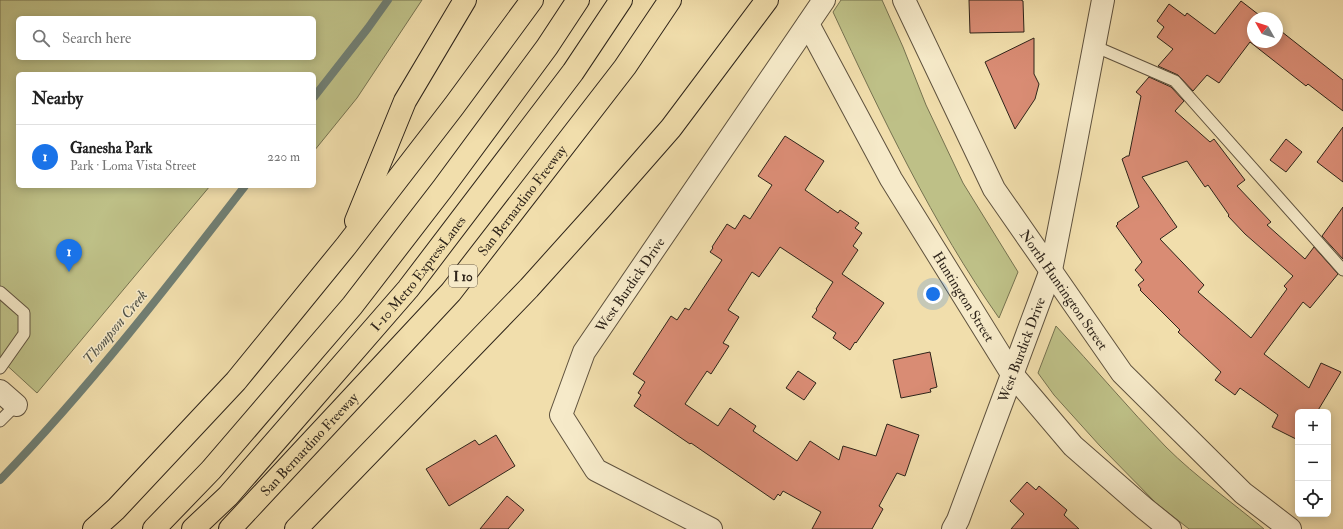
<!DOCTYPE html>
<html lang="en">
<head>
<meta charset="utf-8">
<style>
  :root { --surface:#fff; --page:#f6f6f6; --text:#222; --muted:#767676; --line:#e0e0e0; --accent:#1a73e8 }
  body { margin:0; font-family:"IM FELL Double Pica",serif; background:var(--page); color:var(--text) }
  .controls { position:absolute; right:12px; bottom:12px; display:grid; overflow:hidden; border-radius:6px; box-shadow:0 2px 10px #0003 }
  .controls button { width:36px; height:36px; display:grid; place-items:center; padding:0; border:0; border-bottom:1px solid var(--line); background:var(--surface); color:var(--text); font:20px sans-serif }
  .compass { position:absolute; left:1247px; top:12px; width:36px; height:36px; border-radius:50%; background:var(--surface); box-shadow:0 2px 10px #0003; rotate:309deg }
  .you { position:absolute; left:933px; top:294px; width:14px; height:14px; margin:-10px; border:3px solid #fff; border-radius:50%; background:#1a73e8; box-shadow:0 0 0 6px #1a73e833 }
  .badge { display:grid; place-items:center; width:26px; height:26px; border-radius:50%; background:var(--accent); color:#fff; font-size:13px; font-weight:700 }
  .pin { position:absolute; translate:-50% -33px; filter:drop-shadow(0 1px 2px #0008) }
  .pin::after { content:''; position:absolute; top:21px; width:14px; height:12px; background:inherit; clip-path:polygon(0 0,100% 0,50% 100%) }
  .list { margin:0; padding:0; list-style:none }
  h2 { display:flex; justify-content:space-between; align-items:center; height:52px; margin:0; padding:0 16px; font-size:17px }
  h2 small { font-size:13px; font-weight:400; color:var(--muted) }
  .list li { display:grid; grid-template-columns:26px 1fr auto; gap:12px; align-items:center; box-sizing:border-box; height:64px; padding:0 16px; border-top:1px solid var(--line) }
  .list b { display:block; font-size:15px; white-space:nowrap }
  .list p { margin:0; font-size:13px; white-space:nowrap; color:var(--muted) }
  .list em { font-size:13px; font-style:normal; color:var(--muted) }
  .icon { flex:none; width:22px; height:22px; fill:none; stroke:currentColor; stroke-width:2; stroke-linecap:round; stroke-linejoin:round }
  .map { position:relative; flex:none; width:1343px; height:529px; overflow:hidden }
  .search { position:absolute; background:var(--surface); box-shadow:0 2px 10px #0003; left:16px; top:16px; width:300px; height:44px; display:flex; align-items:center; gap:10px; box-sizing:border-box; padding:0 14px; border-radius:6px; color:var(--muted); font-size:15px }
  .panel { position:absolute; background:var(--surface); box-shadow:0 2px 10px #0003; left:16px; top:72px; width:300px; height:116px; border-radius:6px }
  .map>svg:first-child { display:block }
  .green { fill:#bec087; stroke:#767250; fill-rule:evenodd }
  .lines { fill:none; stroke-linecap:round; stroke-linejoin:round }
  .stream { stroke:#707f74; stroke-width:8 }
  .building { fill:#d98c74; stroke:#2e241a; fill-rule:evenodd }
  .lane-casing { stroke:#5f523e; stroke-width:13 }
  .street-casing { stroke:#5f523e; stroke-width:24 }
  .highway-casing { stroke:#2e241a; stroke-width:24 }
  .lane { stroke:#f6eac9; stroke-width:11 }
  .street { stroke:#f6eac9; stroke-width:22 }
  .highway { stroke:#f1deac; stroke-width:22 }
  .labels { text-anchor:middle; stroke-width:3; stroke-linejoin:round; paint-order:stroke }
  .shield { fill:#f6eac9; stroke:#6a5f4e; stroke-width:1 }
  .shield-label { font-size:13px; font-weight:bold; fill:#2e241a }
  .street-label { font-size:14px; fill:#2e241a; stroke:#f6eac9 }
  .water-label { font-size:15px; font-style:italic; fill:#4f5147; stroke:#f6eac9 }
</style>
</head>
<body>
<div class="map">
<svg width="1343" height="529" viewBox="0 0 1343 529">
  <rect width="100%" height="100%" fill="#f1deac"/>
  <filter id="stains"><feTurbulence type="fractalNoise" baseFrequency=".005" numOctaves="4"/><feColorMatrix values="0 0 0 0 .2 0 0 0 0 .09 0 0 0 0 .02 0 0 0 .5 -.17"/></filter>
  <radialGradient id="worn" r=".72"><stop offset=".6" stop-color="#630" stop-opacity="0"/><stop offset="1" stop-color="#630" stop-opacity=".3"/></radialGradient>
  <g class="green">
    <path d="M0 0H422L357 98 314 151V74H18V186H210L37 393 0 359ZM18 18H314V58H18Z"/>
    <path d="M841 0H882L903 47 926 105 963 183 1018 272 999 318C933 224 882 117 833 12Z"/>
    <path d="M1056 326C1093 366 1128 408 1166 447 1196 477 1232 502 1264 529H1189L1156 503 1100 446 1054 395 1038 373Z"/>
  </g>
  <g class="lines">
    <g class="stream">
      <path d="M314 97 368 28 388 0"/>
      <path d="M0 480C89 388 167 287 245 186"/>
    </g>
  </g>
  <g class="building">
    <path d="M969 0H1021L1023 1 1024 32 970 33Z"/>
    <path d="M1241 1 1263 18H1253V42H1277V28L1343 80V111L1308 84 1306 86 1250 42 1219 83 1207 75 1193 91 1178 75 1158 66 1173 49 1157 37 1164 27 1157 21 1169 4 1185 16 1187 13 1215 34Z"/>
    <path d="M1034 38V74L1039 84 1035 99 1015 129 985 62Z"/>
    <path d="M1149 77 1171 87 1184 101 1175 111 1210 142 1214 139 1245 180 1237 186 1271 222 1267 225 1305 259 1314 247 1338 274 1310 308 1303 302 1264 354 1309 388 1321 363 1341 372 1317 412H1298V440L1272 427 1278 415 1240 388 1235 395 1215 380 1221 372 1178 332 1180 330 1140 290 1141 289 1138 285 1144 280 1135 270 1142 262 1116 226 1118 224 1117 223 1139 207 1122 159 1127 156H1129L1141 96 1136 92ZM1187 161 1205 187 1208 185 1229 215 1228 216 1245 234 1293 276 1284 286 1287 289 1251 338 1198 292 1204 285 1160 239 1177 227 1142 177Z"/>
    <path d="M1343 127V182L1317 162Z"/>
    <path d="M785 136 824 161 805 190 838 213 840 210 859 223 855 228 862 233 853 246 858 250 842 274 884 303 856 343 855 342 850 350 833 338 836 333 812 317 817 310 816 309 833 282 780 247 759 277 752 272 728 310 739 317 723 343 729 346 711 374 707 371 685 404 718 426 730 408 756 426 753 431 797 461 810 441 839 460 843 446 876 456 887 424 919 435 905 476 897 473 879 506 883 509 872 529H812L821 512 783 491 780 496 778 494 774 500 691 443 690 444 634 406 641 395 638 393 645 382 633 374 671 316 677 320 685 308 689 310 722 260 710 252 713 248 712 247 727 224 735 229 744 215 750 219 772 185 758 176Z"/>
    <path d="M1286 139 1302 152 1286 172 1270 160Z"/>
    <path d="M1343 207V259L1322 236Z"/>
    <path d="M930 352 937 387 930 389 931 392 901 398 893 360Z"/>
    <path d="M798 371 816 383 804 400 786 388Z"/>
    <path d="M496 435 515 466 449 506 426 469 475 440 479 445Z"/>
    <path d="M1027 482 1036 490 1039 486 1067 510 1064 515 1079 529H1011L1024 514 1010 501Z"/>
    <path d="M507 496 524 510 508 529H480Z"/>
  </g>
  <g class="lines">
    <g class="lane-casing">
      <g id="lane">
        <path d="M1094 46 1175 81 1343 270"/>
        <path d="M0 292 24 313V334L0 368"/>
        <path d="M0 421 16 405"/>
      </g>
    </g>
    <g class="street-casing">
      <g id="street">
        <path id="s1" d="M904 0 994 189 1122 373 1243 493 1290 529"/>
        <path id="s2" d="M808 24 891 179 1012 374 1073 446 1144 508 1170 529"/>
        <path d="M0 391 16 405"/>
        <path id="s3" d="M711 529 596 470 561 415 584 352 824 0"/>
        <path id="s4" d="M953 529 958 520 1051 270 1070 173 1103 0"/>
      </g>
    </g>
    <g class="highway-casing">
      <g id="highway">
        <path d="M356 221 405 101 465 0"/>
        <path d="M94 529 116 509 236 381 346 246 454 106 532 0"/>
        <path d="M154 529 211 470 352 306 443 188 547 47 578 0"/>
        <path id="s5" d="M193 529 228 496 408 289 573 72 621 0"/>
        <path id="s6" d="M230 529 451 292 625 67 670 0"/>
        <path d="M296 529 529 288 601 208 671 128 767 0"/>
      </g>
    </g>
    <use href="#lane" class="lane"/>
    <use href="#street" class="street"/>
    <use href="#highway" class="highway"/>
  </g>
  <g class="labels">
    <rect class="shield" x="449" y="265" width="28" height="22" rx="3"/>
    <g class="shield-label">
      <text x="463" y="281">I 10</text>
    </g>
    <g class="street-label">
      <text dy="5" stroke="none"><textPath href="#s6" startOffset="440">San Bernardino Freeway</textPath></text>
      <text dy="5" stroke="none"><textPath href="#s5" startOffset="341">I-10 Metro ExpressLanes</textPath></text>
      <text dy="5" stroke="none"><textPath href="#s3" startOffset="343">West Burdick Drive</textPath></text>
      <text dy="5" stroke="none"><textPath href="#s1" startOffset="332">North Huntington Street</textPath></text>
      <text dy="5" stroke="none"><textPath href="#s2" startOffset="314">Huntington Street</textPath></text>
      <text dy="5" stroke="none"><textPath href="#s4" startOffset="192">West Burdick Drive</textPath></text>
      <text dy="5" stroke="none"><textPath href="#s6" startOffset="116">San Bernardino Freeway</textPath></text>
    </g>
    <g class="water-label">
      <text transform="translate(115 327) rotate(-50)" y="5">Thompson Creek</text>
    </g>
  </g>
  <rect width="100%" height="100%" filter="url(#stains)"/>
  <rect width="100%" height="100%" fill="url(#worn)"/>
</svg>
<div class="controls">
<button>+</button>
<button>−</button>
<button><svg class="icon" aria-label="locate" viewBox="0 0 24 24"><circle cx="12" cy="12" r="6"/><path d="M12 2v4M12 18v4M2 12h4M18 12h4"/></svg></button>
</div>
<svg class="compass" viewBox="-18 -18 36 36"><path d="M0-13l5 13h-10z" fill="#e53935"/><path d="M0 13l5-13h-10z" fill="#767676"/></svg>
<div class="you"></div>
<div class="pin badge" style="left:69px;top:272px">1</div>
<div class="search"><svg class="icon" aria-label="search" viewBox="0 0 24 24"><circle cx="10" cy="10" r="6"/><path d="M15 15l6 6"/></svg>Search here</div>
<section class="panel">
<h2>Nearby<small></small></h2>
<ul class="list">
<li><span class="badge">1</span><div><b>Ganesha Park</b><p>Park · Loma Vista Street</p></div><em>220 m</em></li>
</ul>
</section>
</div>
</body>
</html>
